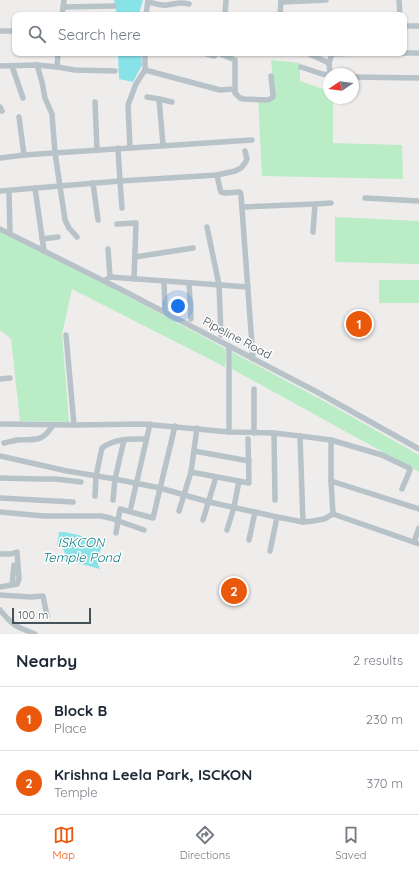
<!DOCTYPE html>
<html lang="en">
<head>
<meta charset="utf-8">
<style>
  :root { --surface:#fff; --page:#f2f2f3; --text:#1f2937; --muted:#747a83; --line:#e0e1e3; --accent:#ea580c }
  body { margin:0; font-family:Quicksand,sans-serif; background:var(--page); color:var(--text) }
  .compass { position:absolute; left:323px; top:68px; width:36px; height:36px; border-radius:50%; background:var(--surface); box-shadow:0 1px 3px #0004; rotate:257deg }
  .scale { position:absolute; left:12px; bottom:10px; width:79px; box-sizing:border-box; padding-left:4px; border:2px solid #455258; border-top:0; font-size:11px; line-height:14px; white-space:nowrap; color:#455258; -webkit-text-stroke:3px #fff; paint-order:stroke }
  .you { position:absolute; left:178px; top:306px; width:14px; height:14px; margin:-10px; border:3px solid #fff; border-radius:50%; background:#1a73e8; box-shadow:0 0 0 6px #1a73e833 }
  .badge { display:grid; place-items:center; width:26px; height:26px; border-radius:50%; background:var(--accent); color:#fff; font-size:13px; font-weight:700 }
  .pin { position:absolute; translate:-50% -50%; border:2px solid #fff; box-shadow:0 1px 4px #0006 }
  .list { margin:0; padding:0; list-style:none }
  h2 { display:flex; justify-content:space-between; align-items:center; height:52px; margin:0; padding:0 16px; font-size:17px }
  h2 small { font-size:13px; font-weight:400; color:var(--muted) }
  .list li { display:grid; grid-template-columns:26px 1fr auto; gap:12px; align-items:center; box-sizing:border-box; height:64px; padding:0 16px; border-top:1px solid var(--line) }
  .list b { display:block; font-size:15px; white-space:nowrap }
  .list p { margin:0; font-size:13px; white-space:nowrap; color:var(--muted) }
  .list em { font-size:13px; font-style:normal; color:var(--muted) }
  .icon { flex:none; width:22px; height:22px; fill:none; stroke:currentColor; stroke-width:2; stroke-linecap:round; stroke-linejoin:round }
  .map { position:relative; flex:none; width:419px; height:634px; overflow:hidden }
  .search { position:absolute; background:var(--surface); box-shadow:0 1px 3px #0004; left:12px; right:12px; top:12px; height:44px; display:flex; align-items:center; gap:10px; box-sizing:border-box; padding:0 14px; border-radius:8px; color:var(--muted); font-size:15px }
  .sheet { height:180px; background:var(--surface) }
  nav { display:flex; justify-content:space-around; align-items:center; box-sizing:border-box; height:56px; border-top:1px solid var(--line); background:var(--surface); font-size:11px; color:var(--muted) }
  nav a { display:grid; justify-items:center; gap:2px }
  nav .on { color:var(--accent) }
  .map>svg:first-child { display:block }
  .green { fill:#baecc6 }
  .water { fill:#88e3e8 }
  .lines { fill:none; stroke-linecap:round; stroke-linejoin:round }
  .minor { stroke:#b7c3c8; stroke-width:5.5 }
  .labels { text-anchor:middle; stroke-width:3; stroke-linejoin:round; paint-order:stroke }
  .street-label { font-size:12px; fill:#455258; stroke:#fff }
  .water-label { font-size:13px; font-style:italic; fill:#117d83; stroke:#fff }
</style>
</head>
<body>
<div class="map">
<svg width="419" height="634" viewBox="0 0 419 634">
  <rect width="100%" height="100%" fill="#efecec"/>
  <g class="green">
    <path d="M271 60 300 63V81L329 91V98H333V143L402 145 403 179 262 176 258 98H275Z"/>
    <path d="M335 217 419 221V264L335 262Z"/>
    <path d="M0 231 71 266 226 349 225 367 72 289 62 334 69 422 20 421 11 339 0 330Z"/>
    <rect x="379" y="280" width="40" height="23"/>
    <path d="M232 352 324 401 419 455V472L390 456 232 369Z"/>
  </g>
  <g class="water">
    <path d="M114 0H143L140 10V15H117Z"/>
    <path d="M118 53H141L142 65 133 82 119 79Z"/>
    <path d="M59 532H65L103 541 97 562 100 569 66 560 61 561 65 556C65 551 63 547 57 546Z"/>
  </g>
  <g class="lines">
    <g class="minor">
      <path d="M399 0 400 15"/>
      <path d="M148 2C154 3 161 6 167 5 176 4 179 1 189 4"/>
      <path d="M281 2 326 0"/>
      <path d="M64 7 114 6"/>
      <path d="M62 15 64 0"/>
      <path d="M146 15 148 0"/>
      <path d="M225 15 226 0"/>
      <path d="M280 15 281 0"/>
      <path d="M404 26H419"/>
      <path d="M0 31H15"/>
      <path d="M145 53V70L220 90 234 89"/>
      <path d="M204 53 214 56 218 53"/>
      <path d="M218 53 235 60V93L240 98 244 99 268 100 273 97V95L271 76"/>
      <path d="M307 53 329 63"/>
      <path d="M398 53H419"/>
      <path d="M37 65 42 82 45 98 52 114 55 153 65 220 69 228 77 237"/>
      <path d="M0 66 37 65 57 67 58 53"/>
      <path d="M12 66 23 98"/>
      <path d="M57 67 75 70 115 71"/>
      <path d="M301 67 322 74 329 75"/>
      <path d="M330 74 329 63 332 54 358 53"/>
      <path d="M353 77 419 78"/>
      <path d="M147 97 159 99 163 145"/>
      <path d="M159 99 172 102"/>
      <path d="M95 102 97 150"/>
      <path d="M0 107 2 111"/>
      <path d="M19 117 24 155"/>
      <path d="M118 148 120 181 122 208"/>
      <path d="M130 148 128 105 136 84 145 70"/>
      <path d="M0 158 24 155 252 140"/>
      <path d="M217 175 220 189 221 192 225 193 240 192 241 195 253 359"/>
      <path d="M93 183 98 220"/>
      <path d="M35 188 44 251"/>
      <path d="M0 191 120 181 217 175 235 171 241 168 245 163 247 159 245 151"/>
      <path d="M9 191 10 234"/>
      <path d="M365 198 419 201"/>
      <path d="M242 207 315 204"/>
      <path d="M117 224 136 223 134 279"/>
      <path d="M207 227 219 285 221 335"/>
      <path d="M0 229 120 289 317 392 419 449"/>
      <path d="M313 232 315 204 331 203"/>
      <path d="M42 239 58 237"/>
      <path d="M108 249 110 277"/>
      <path d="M135 257 193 248"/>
      <path d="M104 281 110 277 248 287"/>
      <path d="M164 281 165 312"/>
      <path d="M189 283 191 319"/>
      <path d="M66 335 74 425"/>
      <path d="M0 379 10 378"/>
      <path d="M0 424 74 425 143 424 229 432 274 433 300 436 331 440 382 455 409 468 410 470 402 489"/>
      <path d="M229 432V346"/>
      <path d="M254 433V389"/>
      <path d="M274 433 275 500"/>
      <path d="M300 436 303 522"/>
      <path d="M331 440V481L333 514"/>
      <path d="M4 443C8 442 13 441 17 440 35 439 42 443 53 425"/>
      <path d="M194 451 249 461"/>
      <path d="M0 456 67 471 115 479 160 488 209 502 277 517 303 522 313 521 324 519 333 514 419 544"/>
      <path d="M191 472 249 483 248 439"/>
      <path d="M0 478 39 479H56L81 482"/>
      <path d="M331 481 419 509"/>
      <path d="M95 496 96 476 102 448C115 438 132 439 146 439"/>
      <path d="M0 498 73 502"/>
      <path d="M113 500 115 479 124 440"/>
      <path d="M131 507 150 424"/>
      <path d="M179 511 191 472 197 428"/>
      <path d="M0 512 44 516H101L110 518 144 530"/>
      <path d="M203 520 216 477"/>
      <path d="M227 530 234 507 239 481"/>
      <path d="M116 533 120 509 153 518 175 426"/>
      <path d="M249 540 255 512"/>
      <path d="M414 542 419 528"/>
      <path d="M270 551 277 517"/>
      <path d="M0 554H11L17 552 19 579 17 584 0 587"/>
      <path d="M12 585 14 565"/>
      <path d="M0 595 31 597 43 596 47 616"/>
      <path d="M0 610C13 626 17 627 35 634"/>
    </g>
  </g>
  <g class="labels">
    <g class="street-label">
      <text transform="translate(237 338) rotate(28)" y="4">Pipeline Road</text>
    </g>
    <g class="water-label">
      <text x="81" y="547">ISKCON<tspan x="81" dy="15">Temple Pond</tspan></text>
    </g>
  </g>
</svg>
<svg class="compass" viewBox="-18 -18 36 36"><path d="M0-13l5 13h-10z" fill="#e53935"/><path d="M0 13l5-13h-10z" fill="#747a83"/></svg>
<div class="scale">100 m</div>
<div class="you"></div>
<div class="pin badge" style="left:359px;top:324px">1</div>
<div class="pin badge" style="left:234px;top:591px">2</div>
<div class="search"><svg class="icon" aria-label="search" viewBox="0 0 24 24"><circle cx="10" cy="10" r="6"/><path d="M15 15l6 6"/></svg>Search here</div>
</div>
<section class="sheet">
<h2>Nearby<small>2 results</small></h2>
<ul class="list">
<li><span class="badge">1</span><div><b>Block B</b><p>Place</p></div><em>230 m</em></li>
<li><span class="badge">2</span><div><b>Krishna Leela Park, ISCKON</b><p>Temple</p></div><em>370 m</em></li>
</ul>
</section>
<nav>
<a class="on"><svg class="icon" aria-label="map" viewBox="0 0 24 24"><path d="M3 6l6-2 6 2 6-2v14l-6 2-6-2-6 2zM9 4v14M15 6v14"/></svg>Map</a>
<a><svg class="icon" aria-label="directions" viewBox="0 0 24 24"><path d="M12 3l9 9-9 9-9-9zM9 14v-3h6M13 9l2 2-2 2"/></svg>Directions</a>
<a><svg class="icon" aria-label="saved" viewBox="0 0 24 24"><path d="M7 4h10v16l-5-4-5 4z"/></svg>Saved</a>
</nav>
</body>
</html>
